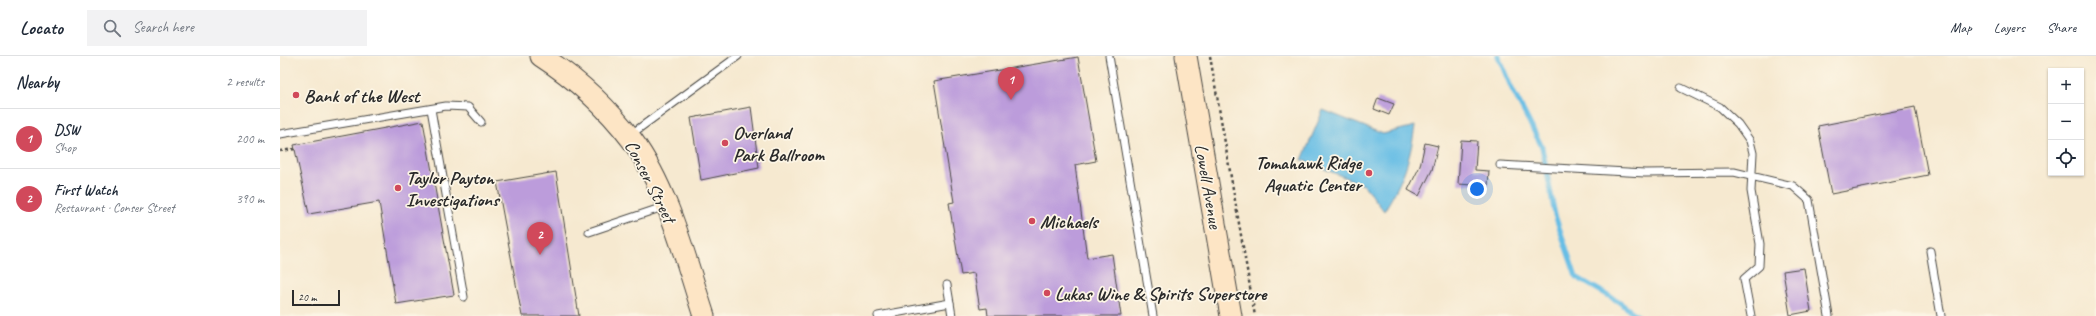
<!DOCTYPE html>
<html lang="en">
<head>
<meta charset="utf-8">
<style>
  :root { --surface:#fff; --page:#f2f2f3; --text:#1f2937; --muted:#747a83; --line:#e0e1e3; --accent:#d1495b }
  body { margin:0; font-family:Caveat,sans-serif; background:var(--page); color:var(--text) }
  .controls { position:absolute; right:12px; top:12px; display:grid; overflow:hidden; border-radius:0px; box-shadow:0 1px 3px #0004 }
  .controls button { width:36px; height:36px; display:grid; place-items:center; padding:0; border:0; border-bottom:1px solid var(--line); background:var(--surface); color:var(--text); font:20px sans-serif }
  .scale { position:absolute; left:12px; bottom:10px; width:48px; box-sizing:border-box; padding-left:4px; border:2px solid #2b2b2b; border-top:0; font-size:11px; line-height:14px; white-space:nowrap; color:#2b2b2b; -webkit-text-stroke:3px #fcf5e5; paint-order:stroke }
  .you { position:absolute; left:1197px; top:133px; width:14px; height:14px; margin:-10px; border:3px solid #fff; border-radius:50%; background:#1a73e8; box-shadow:0 0 0 6px #1a73e833 }
  .badge { display:grid; place-items:center; width:26px; height:26px; border-radius:50%; background:var(--accent); color:#fff; font-size:13px; font-weight:700 }
  .pin { position:absolute; translate:-50% -33px; filter:drop-shadow(0 1px 2px #0008) }
  .pin::after { content:''; position:absolute; top:21px; width:14px; height:12px; background:inherit; clip-path:polygon(0 0,100% 0,50% 100%) }
  .list { margin:0; padding:0; list-style:none }
  h2 { display:flex; justify-content:space-between; align-items:center; height:52px; margin:0; padding:0 16px; font-size:17px }
  h2 small { font-size:13px; font-weight:400; color:var(--muted) }
  .list li { display:grid; grid-template-columns:26px 1fr auto; gap:12px; align-items:center; box-sizing:border-box; height:60px; padding:0 16px; border-top:1px solid var(--line) }
  .list b { display:block; font-size:15px; white-space:nowrap }
  .list p { margin:0; font-size:13px; white-space:nowrap; color:var(--muted) }
  .list em { font-size:13px; font-style:normal; color:var(--muted) }
  .icon { flex:none; width:22px; height:22px; fill:none; stroke:currentColor; stroke-width:2; stroke-linecap:round; stroke-linejoin:round }
  .map { position:relative; flex:none; width:1816px; height:260px; overflow:hidden }
  header { display:flex; align-items:center; gap:24px; box-sizing:border-box; height:56px; padding:0 20px; background:var(--surface); border-bottom:1px solid var(--line) }
  header strong { font-size:19px }
  nav { display:flex; gap:22px; margin-inline-start:auto; font-size:14px }
  .search { width:280px; height:36px; background:var(--page); display:flex; align-items:center; gap:10px; box-sizing:border-box; padding:0 14px; border-radius:0px; color:var(--muted); font-size:15px }
  main { display:flex }
  aside { flex:1; background:var(--surface) }
  .map>svg:first-child { display:block }
  .water { fill:#68bee5; stroke:#4a7488 }
  .lines { fill:none; stroke-linecap:round; stroke-linejoin:round }
  .stream { stroke:#68bee5; stroke-width:5 }
  .building { fill:#bc9cdb }
  .lane-casing { stroke:#494844; stroke-width:9 }
  .secondary-casing { stroke:#494844; stroke-width:23 }
  .path { stroke:#494844; stroke-width:2.5; stroke-dasharray:3 3; stroke-linecap:butt }
  .lane { stroke:#fff; stroke-width:7 }
  .secondary { stroke:#fde5c5; stroke-width:21 }
  .poi-dot { fill:#d1495b; stroke:#fcf5e5; stroke-width:1.5 }
  .labels { text-anchor:middle; stroke-width:3.5; stroke-linejoin:round; paint-order:stroke }
  .poi-label { font-size:19px; font-weight:bold; fill:#2b2b2b; stroke:#fcf5e5; text-anchor:start }
  .street-label { font-size:19px; fill:#2b2b2b; stroke:#fcf5e5 }
</style>
</head>
<body>
<header>
<strong>Locato</strong>
<div class="search"><svg class="icon" aria-label="search" viewBox="0 0 24 24"><circle cx="10" cy="10" r="6"/><path d="M15 15l6 6"/></svg>Search here</div>
<nav><a>Map</a><a>Layers</a><a>Share</a></nav>
</header>
<main>
<aside>
<h2>Nearby<small>2 results</small></h2>
<ul class="list">
<li><span class="badge">1</span><div><b>DSW</b><p>Shop</p></div><em>200 m</em></li>
<li><span class="badge">2</span><div><b>First Watch</b><p>Restaurant · Conser Street</p></div><em>390 m</em></li>
</ul>
</aside>
<div class="map">
<svg width="1816" height="260" viewBox="0 0 1816 260">
  <rect width="100%" height="100%" fill="#fcf5e5"/>
  <filter id="ink" filterUnits="userSpaceOnUse"><feTurbulence type="fractalNoise" baseFrequency=".025" numOctaves="2"/><feDisplacementMap in="SourceGraphic" scale="8" xChannelSelector="R" yChannelSelector="G"/><feConvolveMatrix kernelMatrix="1 2 1 2 8 2 1 2 1" color-interpolation-filters="sRGB"/></filter>
  <filter id="wash" filterUnits="userSpaceOnUse"><feTurbulence type="fractalNoise" baseFrequency=".012" numOctaves="4" result="noise"/><feDisplacementMap in="SourceGraphic" scale="16" xChannelSelector="R" yChannelSelector="G"/><feGaussianBlur stdDeviation="0.9" result="paint"/><feColorMatrix in="noise" values="0 0 0 0 0 0 0 0 0 0 0 0 0 0 0 0 0 1.4 0 .05"/><feComposite in="paint" operator="in"/></filter>
  <g filter="url(#wash)">
    <rect width="100%" height="100%" fill="#f6e9d0"/>
    <path class="water" d="M1043 54 1103 78 1135 70C1130 105 1123 125 1104 155L1084 129 1022 104Z"/>
    <g class="lines">
      <path class="stream" d="M1218 0 1231 31 1262 91 1275 159 1296 221 1336 244 1358 260"/>
    </g>
    <g id="blocks">
      <g class="building">
        <path d="M798 1 816 105 795 109 807 202 832 198 841 260H708L707 252 700 253 694 217 681 219 669 147 674 146 654 25Z"/>
        <path d="M1098 42 1114 48 1109 59 1094 53Z"/>
        <path d="M471 51 479 112 421 124 411 62Z"/>
        <path d="M1635 51 1648 119 1551 138 1538 70Z"/>
        <path d="M143 65 174 239 116 248 99 146 29 158 14 89Z"/>
        <path d="M1181 84 1197 85 1195 114 1209 115 1208 130 1178 128Z"/>
        <path d="M1145 87 1158 90 1152 114 1139 140 1128 134 1140 110Z"/>
        <path d="M276 116 299 260H242L217 126Z"/>
        <path d="M1524 212 1531 255 1510 259 1503 215Z"/>
      </g>
    </g>
  </g>
  <g filter="url(#ink)">
    <use href="#blocks" fill-opacity="0" stroke="#494844" stroke-width="1"/>
    <g class="lines">
      <g class="lane-casing">
        <g id="lane">
          <path d="M829 0 873 260"/>
          <path d="M1401 32 1440 51 1458 68 1470 85 1473 97 1471 135 1480 188 1479 210 1464 223 1471 260"/>
          <path d="M151 53 184 241"/>
          <path d="M0 78 166 50 188 51 201 66"/>
          <path d="M350 79 458 0"/>
          <path d="M1220 109 1365 117 1454 116 1513 130 1529 144 1549 260"/>
          <path d="M309 176 386 150"/>
          <path d="M1650 195 1661 260"/>
          <path d="M670 247 672 260"/>
          <path d="M598 260 670 247 667 229"/>
        </g>
      </g>
      <g class="secondary-casing">
        <g id="secondary">
          <path d="M261 0C295 22 327 51 352 84 388 133 405 202 424 260"/>
          <path d="M906 0 951 260"/>
        </g>
      </g>
      <g class="path">
        <path d="M930 0 975 260"/>
        <path d="M0 95 15 93"/>
      </g>
      <use href="#lane" class="lane"/>
      <use href="#secondary" class="secondary"/>
    </g>
  </g>
  <g class="poi-dot">
    <circle cx="16" cy="39" r="4"/>
    <circle cx="445" cy="87" r="4"/>
    <circle cx="1089" cy="117" r="4"/>
    <circle cx="118" cy="132" r="4"/>
    <circle cx="752" cy="165" r="4"/>
    <circle cx="767" cy="237" r="4"/>
  </g>
  <g class="labels">
    <g class="poi-label">
      <text x="24" y="46">Bank of the West</text>
      <text x="453" y="83">Overland<tspan x="453" dy="22">Park Ballroom</tspan></text>
      <text x="1081" y="113" text-anchor="end">Tomahawk Ridge<tspan x="1081" dy="22">Aquatic Center</tspan></text>
      <text x="126" y="128">Taylor Payton<tspan x="126" dy="22">Investigations</tspan></text>
      <text x="760" y="172">Michaels</text>
      <text x="775" y="244">Lukas Wine &amp; Spirits Superstore</text>
    </g>
    <g class="street-label">
      <text transform="translate(371 125) rotate(63)" y="7">Conser Street</text>
      <text transform="translate(929 130) rotate(80)" y="7">Lowell Avenue</text>
    </g>
  </g>
</svg>
<div class="controls">
<button>+</button>
<button>−</button>
<button><svg class="icon" aria-label="locate" viewBox="0 0 24 24"><circle cx="12" cy="12" r="6"/><path d="M12 2v4M12 18v4M2 12h4M18 12h4"/></svg></button>
</div>
<div class="scale">20 m</div>
<div class="you"></div>
<div class="pin badge" style="left:731px;top:44px">1</div>
<div class="pin badge" style="left:260px;top:199px">2</div>
</div>
</main>
</body>
</html>
